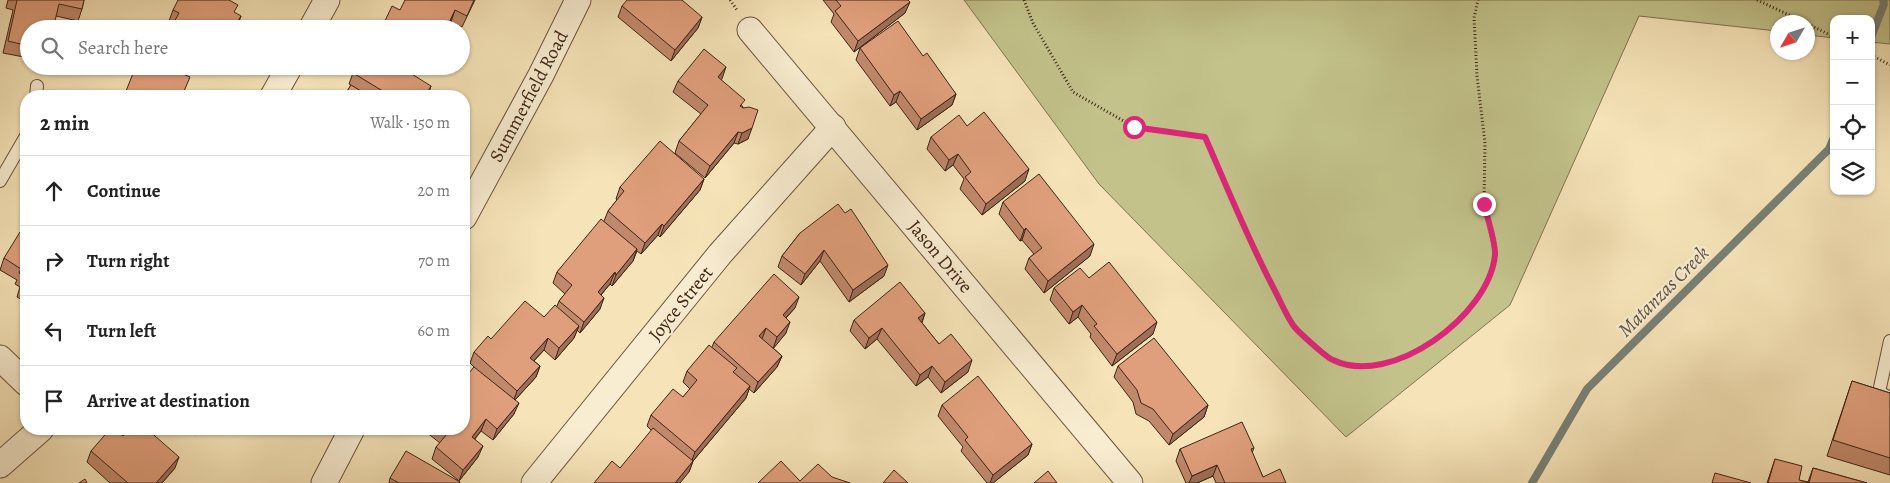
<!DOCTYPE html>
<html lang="en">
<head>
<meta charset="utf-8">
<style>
  :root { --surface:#fff; --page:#f6f6f6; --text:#222; --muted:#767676; --line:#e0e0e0 }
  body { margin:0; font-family:Alegreya,serif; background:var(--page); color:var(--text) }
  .controls { position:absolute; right:15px; top:15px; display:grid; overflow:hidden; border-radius:10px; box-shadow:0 1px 4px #0004 }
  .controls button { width:45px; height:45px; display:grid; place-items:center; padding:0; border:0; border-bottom:1px solid var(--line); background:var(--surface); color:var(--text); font:25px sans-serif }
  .compass { position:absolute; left:1770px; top:15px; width:45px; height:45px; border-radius:50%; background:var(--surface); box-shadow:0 1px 4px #0004; rotate:231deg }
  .stop { position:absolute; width:15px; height:15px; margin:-11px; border:4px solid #db2777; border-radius:50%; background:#fff }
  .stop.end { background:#db2777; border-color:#fff; box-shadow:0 1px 5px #0008 }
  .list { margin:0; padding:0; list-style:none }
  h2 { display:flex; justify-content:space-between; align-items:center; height:65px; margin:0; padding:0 20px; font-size:21px }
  h2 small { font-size:16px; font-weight:400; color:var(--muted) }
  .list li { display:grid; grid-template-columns:32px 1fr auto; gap:15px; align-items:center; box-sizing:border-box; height:70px; padding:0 20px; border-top:1px solid var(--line) }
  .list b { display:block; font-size:19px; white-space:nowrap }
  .list em { font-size:16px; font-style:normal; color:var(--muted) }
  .icon { flex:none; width:28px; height:28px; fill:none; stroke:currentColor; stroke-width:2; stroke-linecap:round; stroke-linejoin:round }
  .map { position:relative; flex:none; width:1890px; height:483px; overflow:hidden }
  .search { position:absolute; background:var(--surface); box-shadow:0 1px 4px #0004; left:20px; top:20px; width:450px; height:55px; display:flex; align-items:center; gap:12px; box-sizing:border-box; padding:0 18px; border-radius:28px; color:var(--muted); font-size:19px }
  .panel { position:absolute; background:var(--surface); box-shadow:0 1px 4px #0004; left:20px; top:90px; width:450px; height:345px; border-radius:20px }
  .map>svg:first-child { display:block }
  .green { fill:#c2c28a; stroke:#807350 }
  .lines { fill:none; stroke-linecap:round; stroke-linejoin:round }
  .stream { stroke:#778076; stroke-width:8 }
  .service-casing { stroke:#6b543e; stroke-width:14 }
  .minor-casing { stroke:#6b543e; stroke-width:27 }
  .path { stroke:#3d2415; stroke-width:3; stroke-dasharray:1 2.5; stroke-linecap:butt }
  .service { stroke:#f9edd1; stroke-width:12 }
  .minor { stroke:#f9edd1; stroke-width:25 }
  .wall { fill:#c1896b; stroke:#3d2415 }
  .shaded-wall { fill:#9d6f57; stroke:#3d2415 }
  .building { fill:#e09f7c; stroke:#3d2415 }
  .route { stroke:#db2777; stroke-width:6 }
  .labels { text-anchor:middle; stroke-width:4.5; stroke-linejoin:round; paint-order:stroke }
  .street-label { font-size:19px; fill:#3d2415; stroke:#f9edd1 }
  .water-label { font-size:20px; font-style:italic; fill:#5a5245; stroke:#f9edd1 }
</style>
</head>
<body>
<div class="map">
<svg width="1890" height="483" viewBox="0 0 1890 483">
  <rect width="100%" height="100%" fill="#f6e4b8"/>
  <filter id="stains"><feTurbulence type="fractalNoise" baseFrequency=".004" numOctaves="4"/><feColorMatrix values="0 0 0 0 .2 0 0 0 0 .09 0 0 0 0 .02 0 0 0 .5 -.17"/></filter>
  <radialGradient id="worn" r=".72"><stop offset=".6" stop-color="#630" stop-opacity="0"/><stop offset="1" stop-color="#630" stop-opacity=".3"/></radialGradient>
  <path class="green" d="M964 0H1890V44L1871 42V19H1834V38L1808 35V22H1778L1777 31 1639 16 1510 305 1346 437 1099 184Z"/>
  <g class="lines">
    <g class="stream">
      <path d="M1871 37 1884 4 1883 0"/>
      <path d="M1532 483 1587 389 1829 149 1834 137"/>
    </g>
    <g class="service-casing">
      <g id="service">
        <path d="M36 96 37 86"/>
        <path d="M0 181 26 136"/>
        <path d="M1890 341 1879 392 1890 398"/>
      </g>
    </g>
    <g class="minor-casing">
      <g id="minor">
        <path d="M311 29 327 0"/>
        <path d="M750 30 1130 483"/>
        <path d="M273 96 290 66"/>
        <path d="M464 217 541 75 578 0"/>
        <path d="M0 358 26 383"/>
        <path d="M0 465 41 429"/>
        <path d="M324 483 352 429"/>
        <path d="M534 483 720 254 833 127"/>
      </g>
    </g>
    <g class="path">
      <path d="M730 0 737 10"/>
      <path d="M1024 0 1033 23 1073 92 1134 127 1205 137 1255 252 1294 327 1332 360 1359 367 1388 363 1415 351 1447 331 1473 305 1490 277 1495 254 1484 204 1485 143 1477 76 1474 18 1478 0"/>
      <path d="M1757 0 1804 22"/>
      <path d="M1808 24 1834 37"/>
      <path d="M1871 55 1890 65"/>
    </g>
    <use href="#service" class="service"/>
    <use href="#minor" class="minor"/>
  </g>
  <g class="wall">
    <path d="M8 0H84L82 9 78 21 56 16 29 29V58L3 53 13 10 6 8Z"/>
    <path d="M229 0 173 23 169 21 173 10Z"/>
    <path d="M475 0 462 27 451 22 448 29H381L383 25 400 10Z"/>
    <path d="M823 0H908L905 13 854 52 831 22 834 14Z"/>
    <path d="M622 6 702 17 698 28 671 61 618 17Z"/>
    <path d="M860 48 923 56 956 94 952 105 917 130 896 102 890 106 856 60Z"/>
    <path d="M193 66H202L200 70Z"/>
    <path d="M353 73 428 96H344L351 85 349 84Z"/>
    <path d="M722 79 721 80 743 107 748 139 738 144 734 143 705 178 675 153 679 141 701 114 673 92 678 81Z"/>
    <path d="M967 126 1025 181 982 215 960 189 964 179 953 165 945 171 927 149 931 137Z"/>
    <path d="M704 179 700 190 660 237 658 235 641 254 637 251 633 261 612 286 610 284 601 295 600 309 580 333 577 330 574 338 555 360 544 350 534 361 540 366 536 377 515 400 514 414 493 440 481 431 475 439 478 457 459 481 460 483H389L390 478 458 480 432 459 436 447 440 443 426 432 427 429H464L474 367 470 363 474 352 491 339 544 317 557 306 559 301 565 294 553 283 557 272 604 221 608 211 617 200 616 199 620 187Z"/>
    <path d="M1003 202 1090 256 1044 293 1025 269 1029 258 1034 254 1022 240 1020 241 999 214Z"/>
    <path d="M800 233 884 276 849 302 820 261 801 285 778 267 782 256Z"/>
    <path d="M26 235V302L17 297 20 287 15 284 17 280 0 270 4 258Z"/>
    <path d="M1089 278 1153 334 1112 366 1090 337 1091 334 1078 317 1069 324 1050 300 1054 288Z"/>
    <path d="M795 308 786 318V333L773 348 782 356 777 367 754 393 749 389 746 398 693 461 689 472 651 430 647 426 651 415 683 397 690 389 683 382 687 371 712 347 714 342Z"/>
    <path d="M925 313 922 323 939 344 968 372 941 393 928 377 916 386 877 339 865 349 850 331 854 320Z"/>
    <path d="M1118 366 1208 405 1204 417 1169 445 1149 421 1136 414 1133 402 1114 377Z"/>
    <path d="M1852 381 1890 393V475L1827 456Z"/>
    <path d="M942 405 1032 444 1028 455 993 483H987L961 451 963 447 938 416Z"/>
    <path d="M186 429H200L196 435Z"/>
    <path d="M123 436 175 468 162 483H110L87 462 91 451Z"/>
    <path d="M1254 448 1252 453 1263 477 1286 483H1216L1213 476 1197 483H1186L1176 461 1180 449Z"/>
    <path d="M1775 459 1799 480 1808 482 1813 468 1867 483H1767Z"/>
  </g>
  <g class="shaded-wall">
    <path d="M910 2 905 13 854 52 858 41Z"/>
    <path d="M455 10 451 22 448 29H446Z"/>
    <path d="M241 16 237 27 236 29H233Z"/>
    <path d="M702 17 698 28 671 61 675 50Z"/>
    <path d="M726 67 722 79 713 89 718 77Z"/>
    <path d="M431 86 428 96H425Z"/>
    <path d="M900 91 896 102 890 106 894 95Z"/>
    <path d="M956 94 952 105 917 130 921 119Z"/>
    <path d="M752 128 748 139 738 144 742 133Z"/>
    <path d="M738 132 734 143 705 178 710 166Z"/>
    <path d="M958 154 953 165 945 171 949 160Z"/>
    <path d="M1029 169 1025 181 982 215 986 204Z"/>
    <path d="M704 179 700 190 660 237 664 226Z"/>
    <path d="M662 224 658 235 641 254 645 243Z"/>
    <path d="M1026 228 1022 240 1020 241 1024 230Z"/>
    <path d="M1094 244 1090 256 1044 293 1048 281Z"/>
    <path d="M637 249 633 261 612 286 616 275Z"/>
    <path d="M824 250 820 261 801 285 805 274Z"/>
    <path d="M888 265 884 276 849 302 853 290Z"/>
    <path d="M615 272 610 284 594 303 598 292Z"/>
    <path d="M799 297 795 308 778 326 783 315Z"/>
    <path d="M604 298 600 309 580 333 584 322Z"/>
    <path d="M1082 305 1078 317 1069 324 1073 312Z"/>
    <path d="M925 313 921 324 918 318Z"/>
    <path d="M790 322 786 333 773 349 777 337Z"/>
    <path d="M1157 322 1153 334 1112 366 1117 354Z"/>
    <path d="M579 326 574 338 555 360 559 348Z"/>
    <path d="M766 328 762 339 759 336Z"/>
    <path d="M882 328 877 339 865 349 869 338Z"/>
    <path d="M548 338 544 350 526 369 530 358Z"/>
    <path d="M782 356 777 367 754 393 758 382Z"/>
    <path d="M972 360 968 372 941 393 945 382Z"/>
    <path d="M540 366 536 377 513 402 517 391Z"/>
    <path d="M932 366 928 377 916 386 920 375Z"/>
    <path d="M750 386 746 398 693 461 689 472 680 483H675L691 463 695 452Z"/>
    <path d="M519 403 514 414 493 440 497 429Z"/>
    <path d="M1208 405 1204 417 1169 445 1173 434Z"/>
    <path d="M486 419 481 431 467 448 472 437Z"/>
    <path d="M1032 444 1028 455 993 483H990L993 475Z"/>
    <path d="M483 446 478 457 459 481 463 470Z"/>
    <path d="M179 457 175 468 162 483H156Z"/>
    <path d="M1217 465 1213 476 1197 483H1189L1192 476Z"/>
  </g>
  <g class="building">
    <path d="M17 0H84L82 9 59 4 53 29H29V46L8 41Z"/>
    <path d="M178 0H229L238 5 234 12 241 16 233 29H170L179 13 173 10Z"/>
    <path d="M405 0H474L467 16 455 10 446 29H391L383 25 392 6 400 10Z"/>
    <path d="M627 0H682L702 17 675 50 622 6Z"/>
    <path d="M836 0H908L910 2 858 41 835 11 841 6Z"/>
    <path d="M898 21 923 56 927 53 956 94 921 119 900 91 894 95 860 48Z"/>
    <path d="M704 49 726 67 718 77 745 100 740 106 743 108 749 107 758 110 752 128 742 133 738 132 710 166 679 141 708 105 678 81Z"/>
    <path d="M136 66H164L190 77 182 96H124Z"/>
    <path d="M357 66H399L431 86 425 96H384L386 93 353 73Z"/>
    <path d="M351 85 369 96H344Z"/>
    <path d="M984 112 1029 169 986 204 965 177 971 172 958 154 949 160 931 137 959 115 967 126Z"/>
    <path d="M660 141 704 179 664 226 662 224 645 243 608 211 624 191 620 187Z"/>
    <path d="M1039 174 1094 244 1048 281 1029 258 1042 248 1026 228 1024 230 1003 202Z"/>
    <path d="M838 204 845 213 851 209 888 265 853 290 824 250 805 274 782 256 800 233Z"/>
    <path d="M601 219 637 249 616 275 615 272 598 292 604 298 584 322 559 301 572 285 557 272Z"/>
    <path d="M20 232 26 235V288L21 285 26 277 19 273 21 269 4 258Z"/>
    <path d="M1109 262 1157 322 1117 354 1094 326 1097 324 1082 305 1073 312 1054 288 1080 268 1089 278Z"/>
    <path d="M774 274 799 297 783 315 790 322 777 337 766 328 759 336 782 356 758 382 714 342Z"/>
    <path d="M900 282 925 313 918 318 939 344 951 334 972 360 945 382 932 366 920 375 882 328 869 338 854 320Z"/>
    <path d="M525 301 544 317 555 305 579 326 559 348 548 338 530 358 540 366 517 391 474 352 488 336 491 339Z"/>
    <path d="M1154 338 1208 405 1173 434 1153 409 1141 403 1137 390 1118 366Z"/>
    <path d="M709 345 737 368 733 372 750 386 695 452 651 415 673 389 683 397 697 380 687 371Z"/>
    <path d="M474 367 519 403 497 429 486 419 472 437 483 446 463 470 436 447 447 434 440 429H464V379Z"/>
    <path d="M978 376 1032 444 993 475 965 440 968 437 942 405Z"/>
    <path d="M1852 381 1890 393V458L1833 440Z"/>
    <path d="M1242 422 1254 448 1251 449 1263 477 1280 469 1286 483H1225L1217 465 1192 476 1180 449Z"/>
    <path d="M653 428 693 461 675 483H594L612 461 620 468Z"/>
    <path d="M110 429H115L123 436 129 429 133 433 137 429H147L179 457 156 483H128L91 451Z"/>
    <path d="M406 451 460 482 459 483H399L390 478Z"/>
    <path d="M1775 459 1802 466 1799 480 1809 483 1813 468 1867 483H1768Z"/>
    <path d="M781 461 800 481 818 464 832 477 850 483H758Z"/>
    <path d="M894 470 908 483H883Z"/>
    <path d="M1048 471 1057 483H1034Z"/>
    <path d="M1715 473 1751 483H1712Z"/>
    <path d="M85 479 87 483H79Z"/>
  </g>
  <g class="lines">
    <path class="route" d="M1134 127 1205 137C1227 187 1247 237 1272 285 1279 298 1285 313 1293 325 1297 331 1327 358 1333 360 1391 388 1489 316 1495 255 1496 244 1487 216 1484 204"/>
  </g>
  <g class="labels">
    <g class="street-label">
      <text transform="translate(528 96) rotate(-62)" y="7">Summerfield Road</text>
      <text transform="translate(941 256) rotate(50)" y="7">Jason Drive</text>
      <text transform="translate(680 303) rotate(-51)" y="7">Joyce Street</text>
    </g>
    <g class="water-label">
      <text transform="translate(1663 291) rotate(-45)" y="7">Matanzas Creek</text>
    </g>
  </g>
  <rect width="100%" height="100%" filter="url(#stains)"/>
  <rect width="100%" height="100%" fill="url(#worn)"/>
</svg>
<div class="controls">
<button>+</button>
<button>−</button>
<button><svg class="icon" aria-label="locate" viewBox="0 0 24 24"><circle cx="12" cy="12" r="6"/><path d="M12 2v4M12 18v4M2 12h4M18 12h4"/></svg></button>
<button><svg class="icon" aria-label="layers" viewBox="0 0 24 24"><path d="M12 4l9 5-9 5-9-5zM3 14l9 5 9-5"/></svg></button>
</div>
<svg class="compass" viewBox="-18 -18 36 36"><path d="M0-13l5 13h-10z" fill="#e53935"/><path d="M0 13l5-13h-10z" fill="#767676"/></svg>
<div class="stop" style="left:1134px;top:127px"></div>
<div class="stop end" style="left:1484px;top:204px"></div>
<div class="search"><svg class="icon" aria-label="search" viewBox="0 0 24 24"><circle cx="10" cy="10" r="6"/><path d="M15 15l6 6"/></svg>Search here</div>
<section class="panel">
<h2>2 min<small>Walk · 150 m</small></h2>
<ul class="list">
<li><svg class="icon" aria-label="ahead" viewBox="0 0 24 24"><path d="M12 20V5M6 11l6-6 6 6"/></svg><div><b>Continue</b></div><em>20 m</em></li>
<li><svg class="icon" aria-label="right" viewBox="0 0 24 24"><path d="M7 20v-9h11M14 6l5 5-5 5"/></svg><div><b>Turn right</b></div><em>70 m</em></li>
<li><svg class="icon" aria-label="left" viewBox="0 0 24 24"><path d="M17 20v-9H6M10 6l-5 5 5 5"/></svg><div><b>Turn left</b></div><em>60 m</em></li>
<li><svg class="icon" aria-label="arrive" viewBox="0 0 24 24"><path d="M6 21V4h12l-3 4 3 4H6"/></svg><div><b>Arrive at destination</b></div></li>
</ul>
</section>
</div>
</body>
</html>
